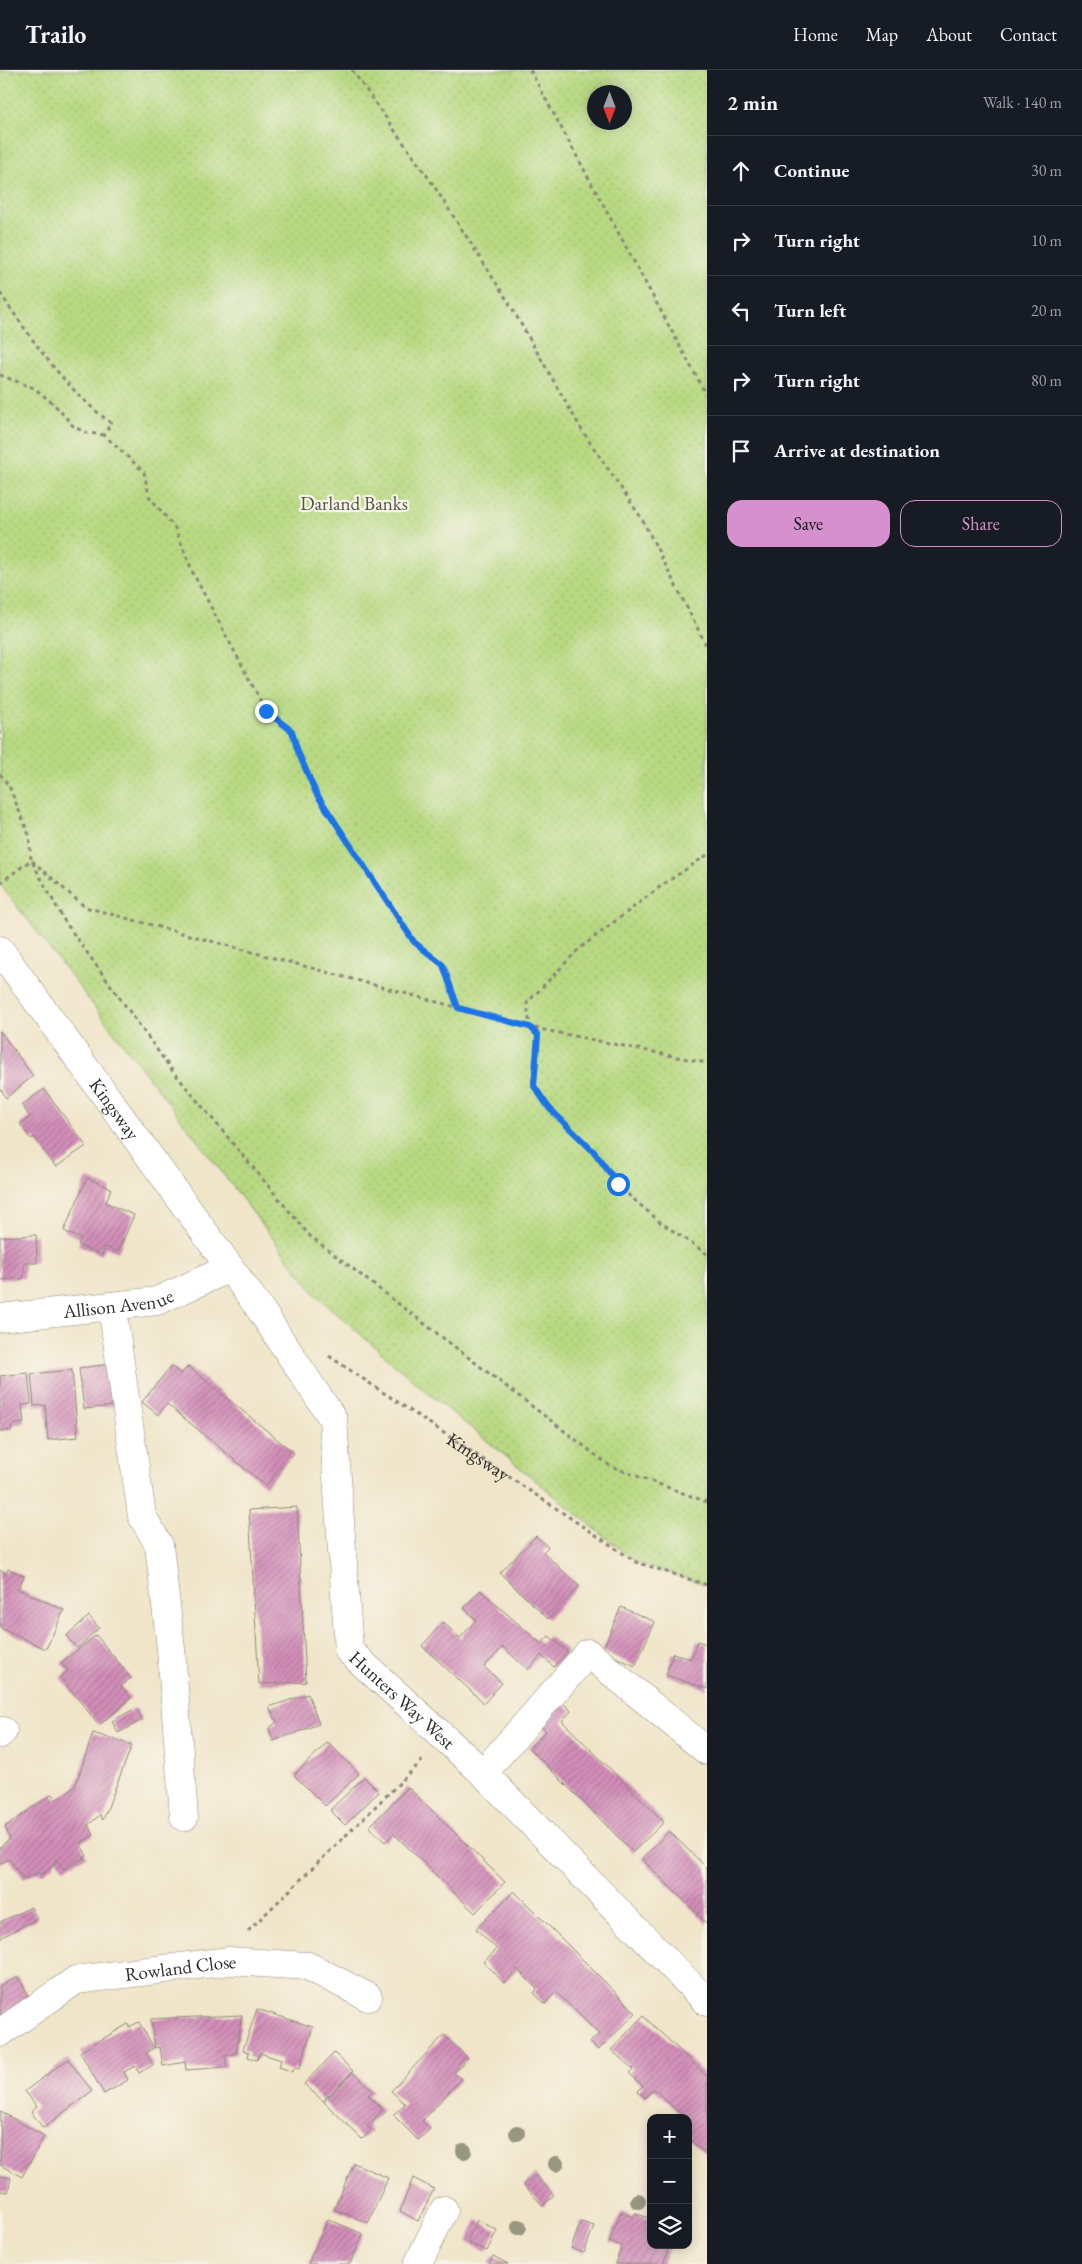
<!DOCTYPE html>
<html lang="en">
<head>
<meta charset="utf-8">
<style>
  :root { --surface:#171b24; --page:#20242c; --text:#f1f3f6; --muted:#9ea1a6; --line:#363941; --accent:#d690ce }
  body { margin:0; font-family:"EB Garamond",serif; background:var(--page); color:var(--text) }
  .controls { position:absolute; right:15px; bottom:15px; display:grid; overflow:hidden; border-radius:10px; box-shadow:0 2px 12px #0003 }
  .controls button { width:45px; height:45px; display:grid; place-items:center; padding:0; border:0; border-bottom:1px solid var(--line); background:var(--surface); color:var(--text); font:25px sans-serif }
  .compass { position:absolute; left:587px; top:15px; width:45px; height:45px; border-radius:50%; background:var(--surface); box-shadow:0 2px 12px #0003; rotate:180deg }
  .stop { position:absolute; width:15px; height:15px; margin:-11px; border:4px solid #1a73e8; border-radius:50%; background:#fff }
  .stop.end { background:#1a73e8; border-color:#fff; box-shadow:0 1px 5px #0008 }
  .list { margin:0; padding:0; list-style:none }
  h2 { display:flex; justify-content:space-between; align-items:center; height:65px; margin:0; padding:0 20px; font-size:21px }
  h2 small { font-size:16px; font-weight:400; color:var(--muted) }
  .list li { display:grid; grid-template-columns:32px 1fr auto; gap:15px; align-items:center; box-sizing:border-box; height:70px; padding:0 20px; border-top:1px solid var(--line) }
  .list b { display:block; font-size:19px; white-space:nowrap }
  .list em { font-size:16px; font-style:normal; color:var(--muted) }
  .actions { display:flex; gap:10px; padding:15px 20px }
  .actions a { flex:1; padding:11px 0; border:1px solid var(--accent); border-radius:15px; text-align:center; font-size:18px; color:var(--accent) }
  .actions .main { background:var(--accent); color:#111 }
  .icon { flex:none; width:28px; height:28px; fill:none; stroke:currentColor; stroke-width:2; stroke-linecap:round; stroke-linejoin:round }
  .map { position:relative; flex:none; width:707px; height:2194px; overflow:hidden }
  header { display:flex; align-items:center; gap:30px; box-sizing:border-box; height:70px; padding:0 25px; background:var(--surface); border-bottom:1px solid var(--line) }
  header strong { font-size:24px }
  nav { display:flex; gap:28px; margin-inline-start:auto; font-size:18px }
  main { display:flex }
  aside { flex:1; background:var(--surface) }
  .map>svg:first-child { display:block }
  .park { fill:url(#park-dots); stroke:#718256; fill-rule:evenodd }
  .building { fill:url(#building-hatch) }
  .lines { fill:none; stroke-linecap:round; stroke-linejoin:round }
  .minor-casing { stroke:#8e887a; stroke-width:29 }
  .path { stroke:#8e887a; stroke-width:3; stroke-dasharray:4 4; stroke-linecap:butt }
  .minor { stroke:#fff; stroke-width:28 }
  .tree { fill:#97967e }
  .route { stroke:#1a73e8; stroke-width:6 }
  .labels { text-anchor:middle; stroke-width:4.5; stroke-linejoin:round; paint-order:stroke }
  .park-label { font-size:19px; fill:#4e5640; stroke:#f7f3e8 }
  .street-label { font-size:19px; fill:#2b2b2b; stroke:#f7f3e8 }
</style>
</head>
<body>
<header>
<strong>Trailo</strong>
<nav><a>Home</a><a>Map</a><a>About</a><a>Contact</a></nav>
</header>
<main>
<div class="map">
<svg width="707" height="2194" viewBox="0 0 707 2194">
  <defs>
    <pattern id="park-dots" width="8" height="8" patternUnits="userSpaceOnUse" patternTransform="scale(1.25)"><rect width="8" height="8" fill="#b7d981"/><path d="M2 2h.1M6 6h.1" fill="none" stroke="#9eba70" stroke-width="1.8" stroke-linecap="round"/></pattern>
    <pattern id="building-hatch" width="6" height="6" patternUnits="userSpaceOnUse" patternTransform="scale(1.25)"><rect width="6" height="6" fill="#d38eb9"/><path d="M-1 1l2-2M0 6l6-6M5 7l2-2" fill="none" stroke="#ab7497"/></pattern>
  </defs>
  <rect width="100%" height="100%" fill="#f7f3e8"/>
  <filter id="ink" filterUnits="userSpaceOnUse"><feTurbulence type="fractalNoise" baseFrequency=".02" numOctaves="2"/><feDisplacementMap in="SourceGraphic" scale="10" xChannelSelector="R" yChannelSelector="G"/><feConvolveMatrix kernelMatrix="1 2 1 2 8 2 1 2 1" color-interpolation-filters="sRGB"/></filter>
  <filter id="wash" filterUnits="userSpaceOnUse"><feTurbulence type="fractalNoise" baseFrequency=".0096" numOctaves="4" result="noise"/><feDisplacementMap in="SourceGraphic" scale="20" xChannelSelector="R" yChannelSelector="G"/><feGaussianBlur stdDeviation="1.12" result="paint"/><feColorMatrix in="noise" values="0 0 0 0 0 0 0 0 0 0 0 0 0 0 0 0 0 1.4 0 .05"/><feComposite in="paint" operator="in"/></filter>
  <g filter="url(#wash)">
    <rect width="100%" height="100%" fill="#f0e5c9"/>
    <path class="park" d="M0 0H707V1515L636 1492 417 1314 317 1226 0 814ZM594 22H624V52H594Z"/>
    <g id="blocks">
      <g class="building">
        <path d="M0 961 33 1006 6 1028 0 1018Z"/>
        <path d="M44 1019 86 1076 56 1097 34 1067 31 1069 20 1054 30 1047 22 1035Z"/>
        <path d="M87 1108 111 1118 106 1133 134 1145 118 1182 105 1177 102 1185 78 1175 81 1169 64 1161Z"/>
        <path d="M36 1165 37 1193H24V1208L0 1210V1167Z"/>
        <path d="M119 1293 123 1335 84 1339 79 1298Z"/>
        <path d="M171 1296 181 1304 188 1296 294 1383 266 1416 167 1334 158 1345 142 1332Z"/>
        <path d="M72 1300 78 1367 48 1370 45 1335 34 1336 31 1304Z"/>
        <path d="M28 1303 31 1334 22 1335 24 1353 11 1355 12 1360 0 1361V1306Z"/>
        <path d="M297 1437 306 1612 259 1614 249 1440Z"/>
        <path d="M536 1466 548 1477 543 1482 579 1516 548 1549 500 1503Z"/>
        <path d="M8 1499 24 1506 18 1519 64 1540 46 1579 0 1558V1500L6 1503Z"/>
        <path d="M480 1520 541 1574 549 1566 568 1582 554 1597 541 1585 528 1600 503 1577 484 1597 502 1613 484 1633 422 1576 443 1552 460 1568 476 1550 464 1538Z"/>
        <path d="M621 1537 655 1552 635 1596 602 1581Z"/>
        <path d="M89 1546 99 1558 77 1578 66 1566Z"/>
        <path d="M96 1565 131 1608 121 1616 131 1628 99 1655 60 1607 68 1601 61 1593Z"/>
        <path d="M697 1571 707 1574V1619L666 1605 673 1583 691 1589Z"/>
        <path d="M308 1624 319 1654 273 1671 269 1658 277 1652 269 1637Z"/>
        <path d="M559 1629 571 1641 562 1651 664 1752 633 1782 529 1678 546 1661 536 1651Z"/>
        <path d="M136 1638 142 1650 118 1663 112 1651Z"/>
        <path d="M93 1663 132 1675 103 1750 100 1745 88 1755 94 1765 80 1773 87 1786 64 1799 56 1789 53 1796 42 1804 37 1803 24 1809 9 1789 0 1794V1777L10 1769 5 1757 52 1724 56 1730 75 1717Z"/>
        <path d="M328 1672 359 1704 325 1736 294 1705Z"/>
        <path d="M364 1707 379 1722 345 1755 330 1740Z"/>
        <path d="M408 1717 505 1812 475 1843 394 1764 385 1772 369 1757Z"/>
        <path d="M669 1761 707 1798V1854L642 1789Z"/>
        <path d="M514 1821 636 1943 598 1980 590 1972 599 1964 556 1922 545 1934 534 1923 537 1919 517 1899 504 1913 483 1892 497 1879 476 1859Z"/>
        <path d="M31 1837 37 1849 0 1868V1852Z"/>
        <path d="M18 1907 30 1929 0 1945V1916Z"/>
        <path d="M257 1939 313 1957 299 1999 294 1998 293 2002 279 1997 281 1990 260 1983 257 1990 248 1987 249 1982 243 1980Z"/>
        <path d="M242 1945 236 1983 225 1986 227 1997 186 2000 185 1992 163 1996 160 1977 155 1978 151 1949Z"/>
        <path d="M643 1946 707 2006V2085L688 2068V2048H685L654 2019 645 2028 638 2021 643 2016 629 2003 633 1999 611 1980Z"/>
        <path d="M139 1952 154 1978 146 1983 153 1995 139 2003 135 1996 124 2002 128 2010 104 2024 80 1982 128 1954 129 1957Z"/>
        <path d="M444 1965 468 1988 454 2003 461 2009 422 2051 430 2059 418 2070 393 2045 405 2034 391 2021Z"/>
        <path d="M334 1983 353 2001 323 2031 304 2014Z"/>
        <path d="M68 1989 92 2021 43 2058 31 2042 37 2037 25 2021Z"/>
        <path d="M353 2002 373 2021 368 2025 383 2040 367 2056 371 2060 362 2069 324 2032Z"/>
        <path d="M1 2042 44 2066 22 2107 0 2095Z"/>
        <path d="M354 2093 388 2108 368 2153 334 2139Z"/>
        <path d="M535 2105 554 2125 543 2136 524 2115Z"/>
        <path d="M0 2106 11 2108 8 2122 0 2121Z"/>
        <path d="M413 2108 434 2119 418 2151 400 2141Z"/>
        <path d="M621 2142 633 2147 635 2143 651 2149V2175H670L663 2194H615L622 2176 609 2172Z"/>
        <path d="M328 2149 363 2164 350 2194H308Z"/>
        <path d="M477 2150 497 2160 487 2181 467 2172Z"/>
        <path d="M581 2152 594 2156 584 2183 571 2178Z"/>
        <path d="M493 2186 508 2194H489Z"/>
      </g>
    </g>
  </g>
  <g filter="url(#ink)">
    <use href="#blocks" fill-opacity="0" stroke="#8e887a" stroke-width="1"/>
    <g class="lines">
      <g class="minor-casing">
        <g id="minor">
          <path id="s2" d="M0 880 260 1239 333 1349 349 1581 483 1703 707 1932"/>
          <path d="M112 1236 142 1446 159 1475 171 1579 184 1747"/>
          <path id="s3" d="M0 1248 157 1231 230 1198"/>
          <path d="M0 1664 3 1661"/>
          <path d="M483 1703 588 1583 707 1681"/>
          <path id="s4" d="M0 1963 76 1910 229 1891 308 1896 368 1927"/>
          <path d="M418 2194 444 2140"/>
        </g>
      </g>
      <g class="path">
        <path d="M352 0 432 113 509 233 583 362 642 449 707 577"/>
        <path d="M530 0 707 326"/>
        <path d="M0 223C33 271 64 318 111 353L104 365 144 402 149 426 175 458 193 503 266 641 292 661 298 682 316 723 415 872 443 895 458 937"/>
        <path d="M0 305 34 318 54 334 74 357 87 363 104 365"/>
        <path d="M0 661V670"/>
        <path d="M0 704 9 716 29 765 31 790 65 852 171 999 310 1166 610 1396 707 1432"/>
        <path d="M707 785 661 816 579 879 527 933 530 957 538 967 533 1011 534 1017 543 1030 595 1083 624 1121 660 1152 707 1184"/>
        <path d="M0 813 31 790 85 837 530 957 707 993"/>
        <path id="s1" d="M329 1286 636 1492 707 1515"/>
        <path d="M248 1861 424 1689"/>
      </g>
      <use href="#minor" class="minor"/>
    </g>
    <g class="tree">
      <circle cx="517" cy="2063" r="8"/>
      <circle cx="464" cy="2081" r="8"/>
      <circle cx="556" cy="2094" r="8"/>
      <circle cx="638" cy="2131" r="8"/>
      <circle cx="519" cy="2157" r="8"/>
    </g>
  </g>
  <g class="lines" filter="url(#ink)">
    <path class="route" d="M266 641 292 661 298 682 316 723 414 872 443 895 458 938 530 957 538 965 534 1016 549 1038 595 1083 618 1114"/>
  </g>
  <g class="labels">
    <g class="park-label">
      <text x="354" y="440">Darland Banks</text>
    </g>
    <g class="street-label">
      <text dy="7" stroke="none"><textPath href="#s2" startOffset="196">Kingsway</textPath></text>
      <text dy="7" stroke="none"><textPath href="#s3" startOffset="119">Allison Avenue</textPath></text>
      <text dy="7" stroke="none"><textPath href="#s1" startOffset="180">Kingsway</textPath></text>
      <text dy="7" stroke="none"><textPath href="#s2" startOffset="880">Hunters Way West</textPath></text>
      <text dy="7" stroke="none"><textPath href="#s4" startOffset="198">Rowland Close</textPath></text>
    </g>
  </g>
</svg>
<div class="controls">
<button>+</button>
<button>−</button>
<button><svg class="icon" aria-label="layers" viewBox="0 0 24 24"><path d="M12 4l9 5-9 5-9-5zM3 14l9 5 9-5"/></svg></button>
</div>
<svg class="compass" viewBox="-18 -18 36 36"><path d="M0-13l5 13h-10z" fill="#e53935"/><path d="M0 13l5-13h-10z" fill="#9ea1a6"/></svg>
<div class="stop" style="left:618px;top:1114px"></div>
<div class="stop end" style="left:266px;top:641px"></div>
</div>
<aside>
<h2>2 min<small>Walk · 140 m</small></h2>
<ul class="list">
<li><svg class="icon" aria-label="ahead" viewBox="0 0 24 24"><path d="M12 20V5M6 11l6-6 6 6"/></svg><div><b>Continue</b></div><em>30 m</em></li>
<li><svg class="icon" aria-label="right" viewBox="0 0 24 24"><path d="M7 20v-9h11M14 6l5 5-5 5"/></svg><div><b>Turn right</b></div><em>10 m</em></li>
<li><svg class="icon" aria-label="left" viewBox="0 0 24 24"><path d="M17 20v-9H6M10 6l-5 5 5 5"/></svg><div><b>Turn left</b></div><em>20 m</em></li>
<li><svg class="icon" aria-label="right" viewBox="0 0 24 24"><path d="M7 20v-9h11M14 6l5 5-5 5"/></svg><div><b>Turn right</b></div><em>80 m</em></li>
<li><svg class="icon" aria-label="arrive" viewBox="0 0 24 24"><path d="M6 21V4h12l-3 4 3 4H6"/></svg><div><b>Arrive at destination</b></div></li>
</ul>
<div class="actions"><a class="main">Save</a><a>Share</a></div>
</aside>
</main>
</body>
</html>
